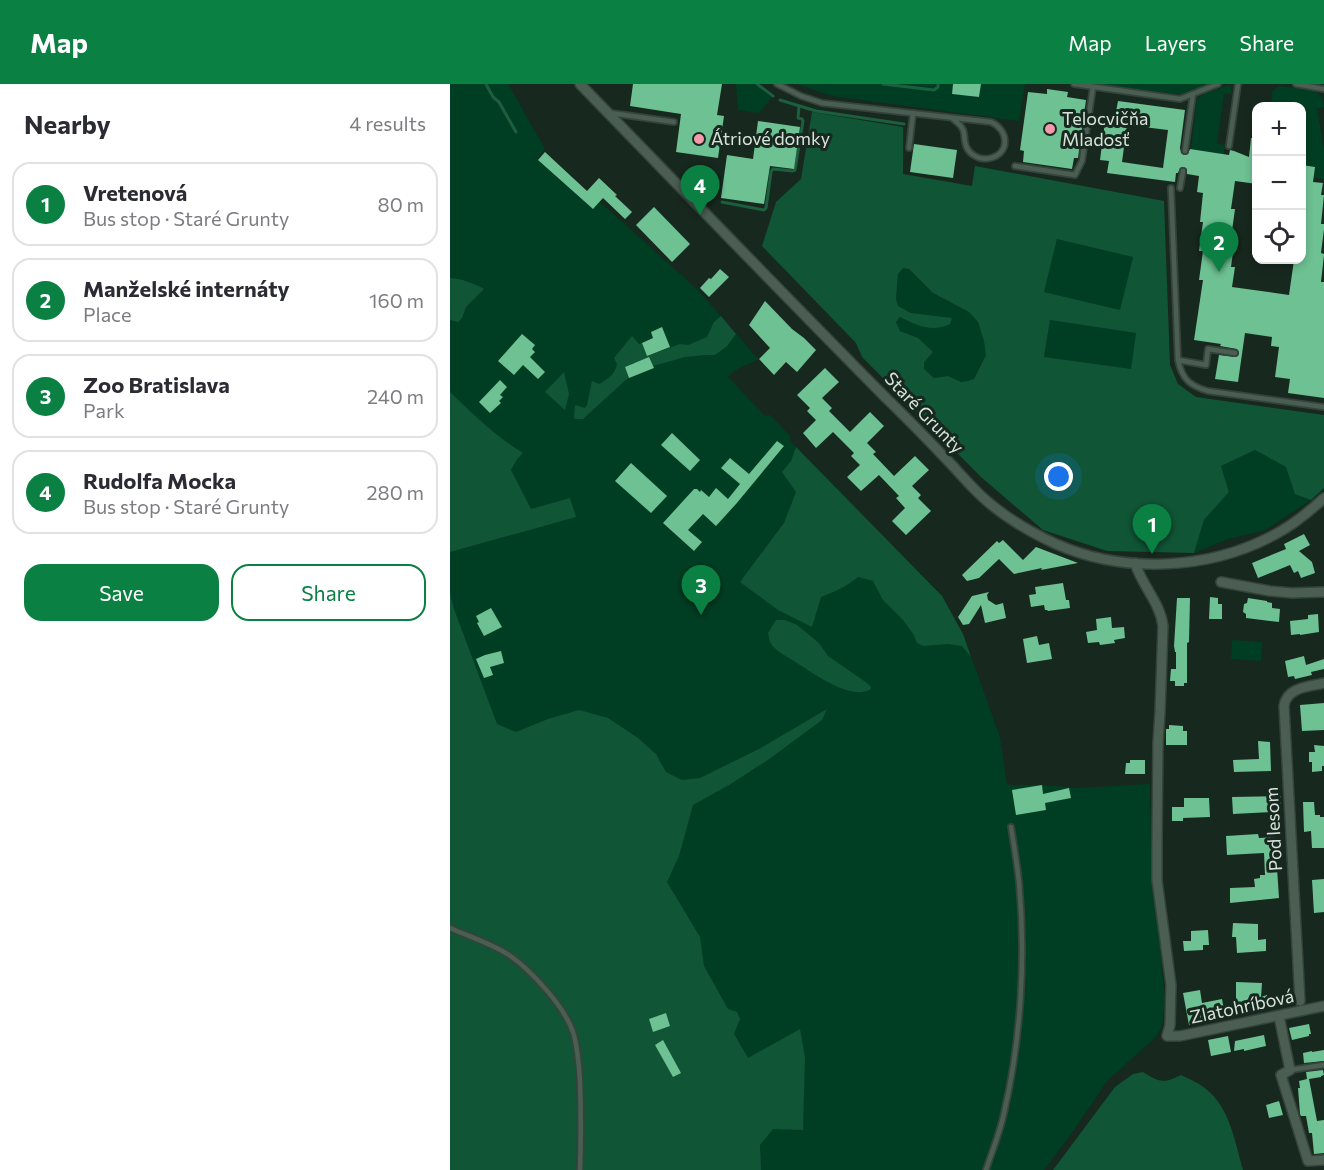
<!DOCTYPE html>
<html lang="en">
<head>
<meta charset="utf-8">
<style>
  :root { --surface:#fff; --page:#f7f7f7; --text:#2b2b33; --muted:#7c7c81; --line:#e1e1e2; --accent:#0b8043 }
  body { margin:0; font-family:Commissioner,sans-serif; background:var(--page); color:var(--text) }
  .controls { position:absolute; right:18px; top:18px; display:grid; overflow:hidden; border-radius:12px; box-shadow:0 3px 9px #0003 }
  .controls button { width:54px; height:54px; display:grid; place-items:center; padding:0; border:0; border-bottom:2px solid var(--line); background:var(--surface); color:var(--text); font:30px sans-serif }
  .you { position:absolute; left:609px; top:393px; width:21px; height:21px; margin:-15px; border:4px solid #fff; border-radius:50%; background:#1a73e8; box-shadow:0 0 0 9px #1a73e833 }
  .badge { display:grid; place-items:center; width:39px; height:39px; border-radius:50%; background:var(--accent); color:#fff; font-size:20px; font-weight:700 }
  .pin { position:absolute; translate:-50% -50px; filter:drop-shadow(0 2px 3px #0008) }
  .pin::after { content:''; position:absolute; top:32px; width:21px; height:18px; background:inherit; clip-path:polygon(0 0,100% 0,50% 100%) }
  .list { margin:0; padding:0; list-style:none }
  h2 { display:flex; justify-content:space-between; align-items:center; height:78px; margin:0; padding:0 24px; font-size:26px }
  h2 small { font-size:20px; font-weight:400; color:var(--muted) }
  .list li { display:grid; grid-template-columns:39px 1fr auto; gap:18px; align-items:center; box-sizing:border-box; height:84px; margin:0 12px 12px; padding:0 12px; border:2px solid var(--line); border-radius:18px }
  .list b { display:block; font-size:22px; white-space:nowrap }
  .list p { margin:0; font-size:20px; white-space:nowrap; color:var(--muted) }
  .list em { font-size:20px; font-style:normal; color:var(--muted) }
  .actions { display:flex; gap:12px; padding:18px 24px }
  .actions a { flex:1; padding:14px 0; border:2px solid var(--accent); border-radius:18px; text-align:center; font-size:21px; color:var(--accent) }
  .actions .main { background:var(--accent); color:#fff }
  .icon { flex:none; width:33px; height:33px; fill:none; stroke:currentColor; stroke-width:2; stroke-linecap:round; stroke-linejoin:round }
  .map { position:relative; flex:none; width:874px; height:1086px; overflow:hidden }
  header { display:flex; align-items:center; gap:36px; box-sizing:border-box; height:84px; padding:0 30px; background:var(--accent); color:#fff }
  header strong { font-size:28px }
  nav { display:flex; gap:33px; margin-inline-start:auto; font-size:21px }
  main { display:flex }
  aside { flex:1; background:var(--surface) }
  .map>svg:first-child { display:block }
  .green { fill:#003e23 }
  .forest { fill:#105535; fill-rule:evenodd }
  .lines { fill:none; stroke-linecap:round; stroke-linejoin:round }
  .stream { stroke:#1c5f3e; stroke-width:3 }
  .building { fill:#6dc192; fill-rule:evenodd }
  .service-casing { stroke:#35433b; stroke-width:8 }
  .minor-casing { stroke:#35433b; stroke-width:12 }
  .service { stroke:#4b5e52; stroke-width:4.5 }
  .minor { stroke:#4b5e52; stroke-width:9 }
  .poi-dot { fill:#f39aab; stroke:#17281e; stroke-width:2 }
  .labels { text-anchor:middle; stroke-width:6; stroke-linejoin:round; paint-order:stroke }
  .poi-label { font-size:18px; fill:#d8e3dc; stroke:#17281e; text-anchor:start }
  .street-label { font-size:18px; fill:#d8e3dc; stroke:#17281e }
</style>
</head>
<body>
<header>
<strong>Map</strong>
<nav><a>Map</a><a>Layers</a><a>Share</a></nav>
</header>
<main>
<aside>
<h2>Nearby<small>4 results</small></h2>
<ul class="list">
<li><span class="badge">1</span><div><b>Vretenová</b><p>Bus stop · Staré Grunty</p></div><em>80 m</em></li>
<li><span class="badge">2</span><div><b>Manželské internáty</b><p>Place</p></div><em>160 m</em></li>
<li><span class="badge">3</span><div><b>Zoo Bratislava</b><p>Park</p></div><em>240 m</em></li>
<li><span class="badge">4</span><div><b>Rudolfa Mocka</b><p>Bus stop · Staré Grunty</p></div><em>280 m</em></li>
</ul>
<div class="actions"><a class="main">Save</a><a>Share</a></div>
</aside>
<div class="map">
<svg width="874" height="1086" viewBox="0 0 874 1086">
  <rect width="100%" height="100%" fill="#17281e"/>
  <g class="green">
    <path d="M0 0H58L95 65 87 75 143 125 150 118 248 206 308 275C296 283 289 281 278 293L315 332 320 331 340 352V357L492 512 513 550 550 653 557 701H592L627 704 700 700 701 768 715 916 712 942 707 951 696 962 657 997 624 1046 594 1086H0Z"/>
    <path d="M286 0H305L322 14 309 29 288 26Z"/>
    <path d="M347 0H503L502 10 529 13 531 0H575L569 37 382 12Z"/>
    <path d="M646 0H760L735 11Z"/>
    <path d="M780 1 782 10H774L767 60 775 61 774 70 741 65 747 15 756 9Z"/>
    <path d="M830 2 865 7 872 13 874 23 867 25 874 65V95L864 94 865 83 852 81V22H821L822 7Z"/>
    <path d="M607 154 683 173 670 226 594 208Z"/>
    <path d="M452 184 459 185 483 209 519 228 528 238 535 257 536 271 524 295 518 297 511 298 498 292 484 294 474 285V278L468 254 450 247 446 238 450 233 467 241 461 229 448 222 446 215 448 190Z"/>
    <path d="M600 236 686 249 681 286 594 273Z"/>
    <path d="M805 366 837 383 846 410 861 416 815 446 778 455 744 469 754 436 779 408 771 382Z"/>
    <path d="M782 556 812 558 811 577 781 575Z"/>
  </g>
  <g class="forest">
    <path d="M362 28 453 43V90L522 102 525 82 714 117 720 281 728 300 746 313 874 331V404L861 416 845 410 836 383 805 366 771 382 779 408 754 436 744 469 657 467 593 446 531 393 412 273 406 259 312 162 326 118 351 95ZM607 155 683 173 670 226 594 208ZM453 184 459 185 483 209 519 228 528 238 534 257 536 271 524 295 518 297 511 298 498 292 484 294 474 285V278L483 268 468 254 450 247 446 238 450 233C466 241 482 249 500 240L502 234 461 229 448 222 446 215 448 190ZM600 236 686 249 681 285 594 273Z"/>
    <path d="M0 194C13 195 23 199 34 205L16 223 12 234 8 238 0 236Z"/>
    <path d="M271 232 286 250 277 262 265 271H255L235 273 203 282 184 279 175 283 179 293 133 335H125L124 333 125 321 135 324 137 321 142 297 149 300C158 295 165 291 167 280L164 274 182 252 189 260 192 259 197 272 230 260 238 261 257 253 264 238Z"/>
    <path d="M114 288 119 310 115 326 95 308Z"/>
    <path d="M0 308C23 330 45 352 73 369L67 375 61 386 81 425 120 414 126 433 0 468Z"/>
    <path d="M346 363 492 512 513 550 521 573 512 562 498 560 473 562 467 559 464 551 453 536 433 516 423 497 408 493C397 502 385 508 371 513L362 543 328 526 290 498 334 439 346 408 332 388 341 377Z"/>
    <path d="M0 509 4 525 47 640 66 648 98 635 129 626 158 634 188 654 206 670 216 688 232 696 250 694 309 665 377 625 372 636 318 676 279 701 243 721 229 772 217 798 250 853 254 882 278 925 287 928 290 935 284 950 298 974 350 945 355 973 353 1046 323 1045 310 1061 311 1086H133C134 1060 133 1034 133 1008 132 989 132 971 127 953 123 938 114 925 105 913 73 871 47 860 0 841Z"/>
    <path d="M326 536H335L347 541 369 559 378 572 417 599 421 603V605C402 618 363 589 347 579 338 573 326 568 320 558 319 555 319 552 318 549Z"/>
    <path d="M0 848C15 854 32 859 47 867 74 881 111 919 120 948 125 964 126 982 127 998 129 1027 129 1057 128 1086H0Z"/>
    <path d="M693 988C709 998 714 1000 731 991 739 995 749 999 756 1005 780 1024 785 1058 793 1086H603L665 1003 683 990Z"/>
  </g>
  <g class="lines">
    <g class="stream">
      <path d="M36 0 43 13 49 18 66 48"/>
      <path d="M307 0 323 12"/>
      <path d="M433 0 484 6 488 3V0"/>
      <path d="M330 16 366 27 454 40"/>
      <path d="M272 118 314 126 316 124 321 88 323 85 343 87 345 86 353 37 352 35 348 34 349 22"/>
    </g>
  </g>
  <g class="building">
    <path d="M183 0H272L267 31 274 32 268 74 226 68 231 30 180 22Z"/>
    <path d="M503 0H531L529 13 502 10Z"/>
    <path d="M597 5 618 8 617 13 636 16 628 74H624L622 85 573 78 574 67 570 66 578 8 597 10Z"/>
    <path d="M668 17 735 26 730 64 731 69 734 71 738 70 740 65 779 71 780 66 784 67 799 73 801 54H807V100L785 97 781 125H785L781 154H785L781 183H785L782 203 839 211 844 176H852V81L865 83 863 98 873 99 871 111H874L871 140H874V145L871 169 874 170V171L871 198H874V314L838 309 840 295 825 293 829 263 821 262 822 253 795 249 788 298 765 295 769 271 785 273 788 272 789 269 787 265 770 262 771 260 744 256 753 196H749L753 167H749L753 138H750L753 109 747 108 749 92 737 90V85L733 83 730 84 728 89H726L725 98 657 89 659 77 650 76 655 37 664 38ZM677 41 718 46 713 84 672 78Z"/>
    <path d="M308 37 350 43 344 85 320 82 314 120 271 114 277 71 303 75Z"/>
    <path d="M464 60 507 66 503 94 460 88Z"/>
    <path d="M95 68 137 107 149 94 167 111 165 112 182 128 175 135 153 114 143 125 88 76Z"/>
    <path d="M204 123 240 160 222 178 186 141Z"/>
    <path d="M270 185 279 193 259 213 250 204 259 194 261 195Z"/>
    <path d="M315 217 342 245 354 254 366 266 347 288 336 278 324 291 309 275 320 264 299 241Z"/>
    <path d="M212 243 220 263 197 272 192 259 203 254 201 248Z"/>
    <path d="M72 250 85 261 82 265 85 268 80 273 95 288 88 295 73 281 64 291 48 277Z"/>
    <path d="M199 273 204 284 179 294 175 283Z"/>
    <path d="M375 284 389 298 372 314 382 324 379 327 400 348 420 328 434 342 417 359 426 368 423 370 444 392 465 372 479 386 462 402 471 411 468 414 481 427 456 451 442 437 455 424 446 414 449 412 429 391 411 407 397 393 410 381 401 372 404 369 383 348 366 364 353 349 366 336 357 327 360 324 347 311Z"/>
    <path d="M50 296 57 303 50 311 53 313 49 317 51 319 40 329 29 318Z"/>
    <path d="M222 349 250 376 240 387 211 361Z"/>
    <path d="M327 357 334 362 286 420 266 442 253 430 238 446 252 458 244 467 213 439 244 405H247L250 408 251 406 259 413 266 404 278 415 290 400 271 384 280 374 299 390Z"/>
    <path d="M181 379 217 412 201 429 165 397Z"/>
    <path d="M854 450 860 461 849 467 862 478 865 489 851 494 848 487 844 489 840 481 808 494 802 479 836 465 834 460Z"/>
    <path d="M553 456 573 476 586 463 628 479 591 486 592 484 564 490 549 475 529 494 517 497 512 491 547 457 549 459Z"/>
    <path d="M613 499 616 516H619L620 524 598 527 597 526H595L594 521 581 523 579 511 586 510 585 503Z"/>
    <path d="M539 508 537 511 538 516 546 521 553 519 556 534 535 539 531 521 519 540 513 541 508 533 522 512Z"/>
    <path d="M760 513 768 514V520H772V535H759Z"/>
    <path d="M727 514H740L739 558 737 559V599H734V602H725V597H720L721 585H726V568H725L724 562Z"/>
    <path d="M798 514 817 517V518L822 519V524L830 525 829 538 796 534V530L793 528 794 520 797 519Z"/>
    <path d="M41 524 52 543 34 552 27 539 29 538 26 532Z"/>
    <path d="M868 530 869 548 850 551V550L841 551 840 537 858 535V531Z"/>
    <path d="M661 533 662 544 674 543 675 554 664 556 665 559 650 561 649 558 638 559 636 548 647 546 646 535Z"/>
    <path d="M587 552 589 561 599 559 602 575 577 579 573 555Z"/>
    <path d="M51 567 54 579 40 583 43 591 34 594 26 575 35 571Z"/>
    <path d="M854 572 856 581 874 575V585L861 588 862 591 845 595 844 592 838 593 835 577Z"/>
    <path d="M874 619V646L852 647 850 621Z"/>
    <path d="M719 641 733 642V647H737V661H716V645H719Z"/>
    <path d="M808 657 820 658 821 687 784 688 783 676 809 675Z"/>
    <path d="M864 661 874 662V682H872V687L862 688V678H859V668H865Z"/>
    <path d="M680 676H695V690H675L676 679H680Z"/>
    <path d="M592 701 593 710 619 704 621 714 595 719 596 726 566 731 562 706Z"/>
    <path d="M831 712V725H823V728L783 730 782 713Z"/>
    <path d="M734 714H759L760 733 733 734V737H722V723H734Z"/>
    <path d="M853 718H864L865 731H870V733H874V764H862L861 747 854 748Z"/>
    <path d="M808 750 809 754 829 753 830 769H826L829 814 780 819V804L805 803 804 795 810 794V791H815L814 769 777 771 776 752Z"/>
    <path d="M874 795V828L864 829 862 796Z"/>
    <path d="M783 839 808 840V856L816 855V867L787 869 786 853H782Z"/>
    <path d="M758 846 759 861H753V866L734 867 733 857H741V847Z"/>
    <path d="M786 898 812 899 811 913 817 911 820 922 810 924 811 925 792 928 790 919H786Z"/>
    <path d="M750 906 752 919 772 915 775 931 755 934 756 938 739 941 733 909Z"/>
    <path d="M216 929 220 942 203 948 199 935Z"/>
    <path d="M859 940 861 950H859V952L842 956 839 944Z"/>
    <path d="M814 951 816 962 794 967V965L784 967 785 957Z"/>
    <path d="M778 952 781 968 761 972 758 956Z"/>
    <path d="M213 956 231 989 223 993 205 961Z"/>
    <path d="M874 966V977L854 979 853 969 862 967V968Z"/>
    <path d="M873 986 874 991 871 992V993L859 995 867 1037 874 1036V1069L864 1070 862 1049H859L856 1032H851L850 1030 848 1004H850L849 997 857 995 856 988Z"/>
    <path d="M829 1017 833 1031 819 1034 816 1021Z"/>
  </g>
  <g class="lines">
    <g class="service-casing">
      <g id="service">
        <path d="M327 0 351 12 372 19 541 38C559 46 560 69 541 74 529 77 517 70 515 58 514 53 515 48 512 44 510 40 505 37 502 34"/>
        <path d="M624 0 730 15 768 0"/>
        <path d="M846 0 874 5"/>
        <path d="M161 29 224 38"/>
        <path d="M779 62 788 0"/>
        <path d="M459 64 463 29"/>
        <path d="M735 67 743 10"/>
        <path d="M565 82 625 91 632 77 643 3"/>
        <path d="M721 104 728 276C732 295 740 302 758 307L874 323"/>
        <path d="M730 104 733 87"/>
        <path d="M728 276 756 281 758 265 785 269"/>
        <path d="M0 844C20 853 41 859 59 871 81 886 114 922 123 948 128 964 129 981 130 998 131 1027 131 1057 130 1086"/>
        <path d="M840 986 874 981"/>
        <path d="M536 1086C542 1067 550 1049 554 1029 571 956 576 873 569 798 567 780 564 761 561 743"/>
      </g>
    </g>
    <g class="minor-casing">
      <g id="minor">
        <path d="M130 0C232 105 334 211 437 315 459 336 480 358 501 380 513 393 524 406 538 418 558 435 582 449 606 460 674 490 759 486 824 451 843 441 859 428 874 414"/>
        <path d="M685 479C692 502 710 518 713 542L710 628 708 659 707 758V796L721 901 720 941 717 952H730L874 922"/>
        <path d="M771 498 820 507 842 509 874 508"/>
        <path d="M850 917 834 622C837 603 858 603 874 599"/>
        <path d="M829 932 840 986 831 991 858 1077 874 1076"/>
      </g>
    </g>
    <use href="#service" class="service"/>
    <use href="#minor" class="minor"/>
  </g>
  <g class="poi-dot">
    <circle cx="600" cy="45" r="6"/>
    <circle cx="249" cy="55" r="6"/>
  </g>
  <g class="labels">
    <g class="poi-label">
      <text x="612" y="41">Telocvičňa<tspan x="612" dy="21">Mladosť</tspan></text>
      <text x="261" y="61">Átriové domky</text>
    </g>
    <g class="street-label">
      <text transform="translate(474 329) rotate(46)" y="6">Staré Grunty</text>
      <text transform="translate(824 745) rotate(-93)" y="6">Pod lesom</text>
      <text transform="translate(792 923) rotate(-12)" y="6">Zlatohríbová</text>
    </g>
  </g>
</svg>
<div class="controls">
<button>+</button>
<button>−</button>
<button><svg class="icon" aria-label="locate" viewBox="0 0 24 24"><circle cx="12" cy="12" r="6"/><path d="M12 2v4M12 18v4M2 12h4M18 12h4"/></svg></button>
</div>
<div class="you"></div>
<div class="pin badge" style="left:702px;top:470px">1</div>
<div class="pin badge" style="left:769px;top:188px">2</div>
<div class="pin badge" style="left:251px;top:531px">3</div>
<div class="pin badge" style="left:250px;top:131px">4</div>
</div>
</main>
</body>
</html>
